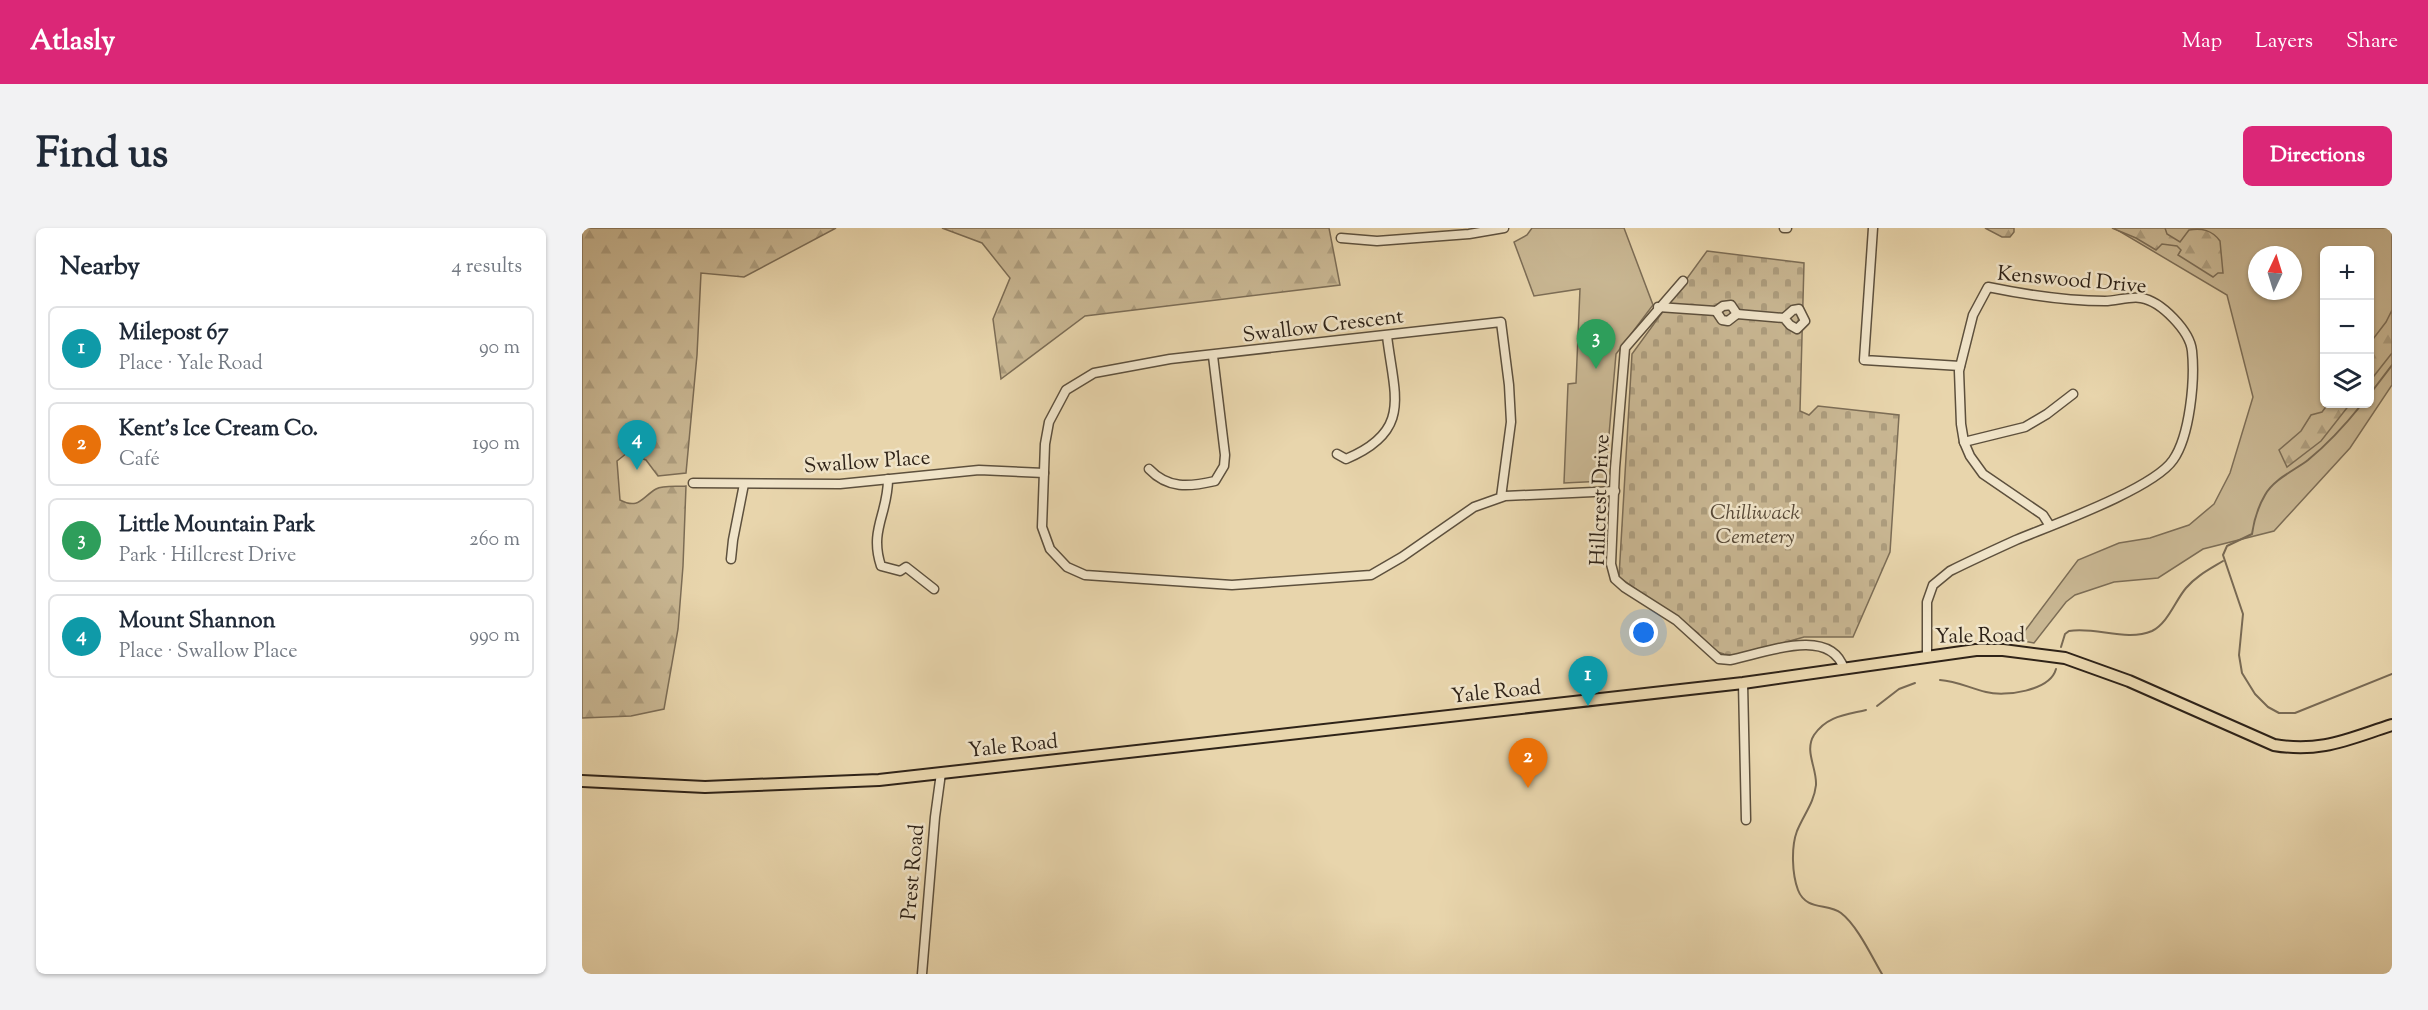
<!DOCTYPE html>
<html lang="en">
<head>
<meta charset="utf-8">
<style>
  :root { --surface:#fff; --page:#f2f2f3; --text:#1f2937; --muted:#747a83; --line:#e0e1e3; --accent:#db2777 }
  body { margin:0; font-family:"Sorts Mill Goudy",serif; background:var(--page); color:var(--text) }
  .controls { position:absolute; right:18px; top:18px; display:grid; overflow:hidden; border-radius:9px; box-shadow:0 2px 4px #0004 }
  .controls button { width:54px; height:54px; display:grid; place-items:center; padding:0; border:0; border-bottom:2px solid var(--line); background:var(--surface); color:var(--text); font:30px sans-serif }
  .compass { position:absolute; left:1666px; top:18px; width:54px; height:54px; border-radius:50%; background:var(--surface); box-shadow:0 2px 4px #0004; rotate:4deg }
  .you { position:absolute; left:1062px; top:405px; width:21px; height:21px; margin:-15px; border:4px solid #fff; border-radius:50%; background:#1a73e8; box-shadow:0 0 0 9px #1a73e833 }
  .badge { display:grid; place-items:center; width:39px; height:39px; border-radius:50%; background:var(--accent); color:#fff; font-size:20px; font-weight:700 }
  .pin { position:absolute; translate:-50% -50px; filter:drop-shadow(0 2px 3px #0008) }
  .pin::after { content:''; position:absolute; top:32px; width:21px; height:18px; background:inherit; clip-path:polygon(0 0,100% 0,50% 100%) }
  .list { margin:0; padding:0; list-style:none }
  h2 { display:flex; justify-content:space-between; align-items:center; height:78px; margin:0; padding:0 24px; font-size:26px }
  h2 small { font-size:20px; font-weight:400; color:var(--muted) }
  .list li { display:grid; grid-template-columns:39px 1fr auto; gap:18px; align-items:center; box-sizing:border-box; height:84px; margin:0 12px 12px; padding:0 12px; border:2px solid var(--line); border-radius:9px }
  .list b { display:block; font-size:22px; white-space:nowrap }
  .list p { margin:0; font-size:20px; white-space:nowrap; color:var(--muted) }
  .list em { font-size:20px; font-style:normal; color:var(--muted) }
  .icon { flex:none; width:33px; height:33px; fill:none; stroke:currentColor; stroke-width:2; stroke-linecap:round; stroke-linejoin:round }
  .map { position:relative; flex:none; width:1810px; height:746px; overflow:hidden; border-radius:9px }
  header { display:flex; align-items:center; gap:36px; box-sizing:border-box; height:84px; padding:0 30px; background:var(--accent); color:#fff }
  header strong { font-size:28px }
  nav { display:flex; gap:33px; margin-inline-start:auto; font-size:21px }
  .intro { display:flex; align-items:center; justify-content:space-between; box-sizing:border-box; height:144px; padding:0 36px }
  h1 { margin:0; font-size:42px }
  .button { padding:15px 27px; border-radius:9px; background:var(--accent); color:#fff; font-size:21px; font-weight:700 }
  main { display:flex; gap:36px; padding:0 36px }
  aside { flex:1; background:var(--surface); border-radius:9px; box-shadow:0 2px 4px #0004 }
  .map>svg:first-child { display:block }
  .green { fill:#c9b793; stroke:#7c6d56; stroke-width:1.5; fill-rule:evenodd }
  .forest { fill:url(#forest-firs); stroke:#7c6d56; stroke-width:1.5 }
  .cemetery { fill:url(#cemetery-stones); stroke:#7c6d56; stroke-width:1.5 }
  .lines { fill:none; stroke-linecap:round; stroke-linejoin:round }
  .stream { stroke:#786953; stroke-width:2 }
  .minor-casing { stroke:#5d503d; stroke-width:11 }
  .major-casing { stroke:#2f2318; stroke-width:14 }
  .minor { stroke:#f0e4c9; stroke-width:8 }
  .major { stroke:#e8d5ac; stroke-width:10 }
  .labels { text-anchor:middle; stroke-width:5; stroke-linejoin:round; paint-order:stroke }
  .street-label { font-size:21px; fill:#2f2318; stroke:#f0e4c9 }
  .park-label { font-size:21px; font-style:italic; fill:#564837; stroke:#f0e4c9 }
</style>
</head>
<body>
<header>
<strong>Atlasly</strong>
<nav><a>Map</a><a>Layers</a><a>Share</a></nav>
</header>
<div class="intro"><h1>Find us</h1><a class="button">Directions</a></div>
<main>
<aside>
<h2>Nearby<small>4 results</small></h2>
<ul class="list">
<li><span class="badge" style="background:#0f9aa8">1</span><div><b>Milepost 67</b><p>Place · Yale Road</p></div><em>90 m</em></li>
<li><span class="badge" style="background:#e8710a">2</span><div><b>Kent's Ice Cream Co.</b><p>Café</p></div><em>190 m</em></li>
<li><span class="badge" style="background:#2e9e5b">3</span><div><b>Little Mountain Park</b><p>Park · Hillcrest Drive</p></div><em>260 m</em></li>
<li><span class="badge" style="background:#0f9aa8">4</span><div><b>Mount Shannon</b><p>Place · Swallow Place</p></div><em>990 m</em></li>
</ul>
</aside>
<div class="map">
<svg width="1810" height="746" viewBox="0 0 1810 746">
  <defs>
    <pattern id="forest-firs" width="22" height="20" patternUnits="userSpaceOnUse" patternTransform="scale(1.5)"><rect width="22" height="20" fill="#c9b793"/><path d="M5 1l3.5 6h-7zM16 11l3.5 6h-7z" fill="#ad9d7e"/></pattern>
    <pattern id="cemetery-stones" width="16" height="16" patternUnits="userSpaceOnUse" patternTransform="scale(1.5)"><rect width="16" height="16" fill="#c9b793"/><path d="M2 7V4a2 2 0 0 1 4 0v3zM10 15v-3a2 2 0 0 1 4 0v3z" fill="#ad9d7e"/></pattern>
  </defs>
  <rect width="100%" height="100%" fill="#e8d5ac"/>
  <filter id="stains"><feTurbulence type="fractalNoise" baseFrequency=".00333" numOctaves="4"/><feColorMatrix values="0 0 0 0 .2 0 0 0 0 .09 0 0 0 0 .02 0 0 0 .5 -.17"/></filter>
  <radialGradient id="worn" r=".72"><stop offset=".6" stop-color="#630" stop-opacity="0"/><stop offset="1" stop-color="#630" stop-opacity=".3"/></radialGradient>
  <g class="green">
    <path d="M950 0H1042L1071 77 1034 126 1023 253 982 255 986 156 994 155 998 61 952 68 932 14 945 7Z"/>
    <path d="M1532 0H1810V157L1768 220 1692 303 1621 321 1576 350 1532 354 1493 367 1484 374 1452 415 1436 412 1496 332 1537 315 1568 310 1607 297 1632 276 1648 245 1671 169 1645 67ZM1742 22H1788V176H1742ZM1675 27H1711V63H1675Z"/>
  </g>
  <g class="forest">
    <path d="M0 0H254L162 49 119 45 115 127 104 245 76 248 64 232 45 225 35 233 38 272C57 282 60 269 74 261 81 257 95 259 104 258L101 338 96 401 82 481 49 488 0 490Z"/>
    <path d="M360 0H747L758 57 503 88 419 151 411 91 428 50 400 15Z"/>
    <path d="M1403 0H1432V4L1428 9H1420Z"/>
    <path d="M1530 0H1583L1585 6 1598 14 1607 2C1620 0 1630 2 1638 13L1641 45H1636L1631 49 1596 27 1599 22 1595 18 1580 16 1574 22 1554 10Z"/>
    <path d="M1810 82V125L1788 153V115L1804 94Z"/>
    <path d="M1746 176H1768L1739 213 1705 239 1697 222 1719 203 1729 187 1740 184Z"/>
  </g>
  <path class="cemetery" d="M1125 23 1222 35 1218 183 1227 187 1236 178 1317 187 1308 324 1271 409H1222L1155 428 1142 426 1129 422 1116 405 1037 349 1050 126Z"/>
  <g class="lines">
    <g class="stream">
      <path d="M1788 166 1810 137"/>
      <path d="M1780 176C1764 196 1747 215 1726 232 1713 242 1692 251 1683 267 1676 279 1672 292 1670 306L1645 318 1641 327 1661 386 1657 427 1660 445 1673 466 1686 479 1697 485H1713L1810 446"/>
      <path d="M1479 419 1483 406 1487 403C1513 398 1544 414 1570 403 1586 395 1593 373 1604 360 1614 348 1628 341 1641 333"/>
      <path d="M1358 452C1375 453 1387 460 1404 464 1423 469 1468 463 1474 441"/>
      <path d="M1295 478 1317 461 1333 455"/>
      <path d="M1284 482C1263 487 1245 488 1232 507 1222 523 1235 540 1234 557 1232 575 1222 586 1215 603 1209 619 1210 646 1216 662 1224 683 1246 675 1259 685 1275 697 1290 729 1300 746"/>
    </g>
    <g class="minor-casing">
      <g id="minor">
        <path d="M1202 0H1205"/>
        <path d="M1291 0 1282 132 1378 138"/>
        <path d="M759 10 795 13 887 6 922 0"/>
        <path d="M1101 53 1043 120 1033 240 1029 336 1033 351 1042 359 1094 392 1137 431 1148 432C1180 426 1248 397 1262 441"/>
        <path d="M1076 79 1134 83 1141 78 1149 77 1155 86"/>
        <path d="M1134 83 1140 92 1146 93 1155 86"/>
        <path d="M1155 86 1202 90 1211 82 1217 81 1223 93 1215 101 1208 97 1202 90"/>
        <path d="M1382 214 1443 199 1465 186 1491 166"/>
        <path d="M755 226 764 231C831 203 812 167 805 108"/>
        <path d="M567 241C586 261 607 259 633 253L642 238 643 227 631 128"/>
        <path d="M306 251C306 286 287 302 299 338L318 343 324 339 352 361"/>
        <path d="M111 255 258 256 397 242 462 245"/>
        <path d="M919 269 929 194 927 157 919 94 588 131 512 145 484 162 467 194 463 216 460 299 468 321 485 339 503 347 650 357 789 347 820 329 892 279 923 268 1033 263"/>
        <path d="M149 331 151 312 162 256"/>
        <path d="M1345 427V374L1351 357 1368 343C1390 332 1412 322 1434 312 1470 297 1571 261 1591 232 1608 208 1613 152 1610 123 1608 103 1579 73 1559 70 1548 68 1534 73 1523 73 1484 73 1445 67 1406 59L1391 87 1377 143 1379 196 1382 214 1388 228 1401 246 1461 287 1468 298"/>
        <path d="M1161 455 1164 592"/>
        <path d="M340 746 353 589 359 545"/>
      </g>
    </g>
    <g class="major-casing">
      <path id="major" d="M0 553 123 559 297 552 1161 455 1394 422H1421L1483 430 1547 453 1692 517C1739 525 1766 511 1810 497"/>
    </g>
    <use href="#minor" class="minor"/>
    <use href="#major" class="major"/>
  </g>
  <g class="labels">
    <g class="street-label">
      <text transform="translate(1490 51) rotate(5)" y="7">Kenswood Drive</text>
      <text transform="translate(741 97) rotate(-7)" y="7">Swallow Crescent</text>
      <text transform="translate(285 233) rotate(-4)" y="7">Swallow Place</text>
      <text transform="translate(1017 272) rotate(-88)" y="7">Hillcrest Drive</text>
      <text transform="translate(1398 407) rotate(-1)" y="7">Yale Road</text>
      <text transform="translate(914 463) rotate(-6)" y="7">Yale Road</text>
      <text transform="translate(431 517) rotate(-6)" y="7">Yale Road</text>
      <text transform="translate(330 644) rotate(-85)" y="7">Prest Road</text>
    </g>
    <g class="park-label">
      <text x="1173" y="291">Chilliwack<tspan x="1173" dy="24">Cemetery</tspan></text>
    </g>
  </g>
  <rect width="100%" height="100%" filter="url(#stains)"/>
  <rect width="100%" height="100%" fill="url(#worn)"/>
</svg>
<div class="controls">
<button>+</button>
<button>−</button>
<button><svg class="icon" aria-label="layers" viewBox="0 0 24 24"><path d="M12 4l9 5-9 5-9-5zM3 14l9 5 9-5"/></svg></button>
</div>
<svg class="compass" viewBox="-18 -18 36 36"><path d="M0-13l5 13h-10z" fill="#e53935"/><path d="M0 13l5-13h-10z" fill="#747a83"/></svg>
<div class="you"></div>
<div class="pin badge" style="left:1006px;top:478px;background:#0f9aa8">1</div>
<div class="pin badge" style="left:946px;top:560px;background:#e8710a">2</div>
<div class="pin badge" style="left:1014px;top:141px;background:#2e9e5b">3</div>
<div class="pin badge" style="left:55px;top:242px;background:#0f9aa8">4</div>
</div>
</main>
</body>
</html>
